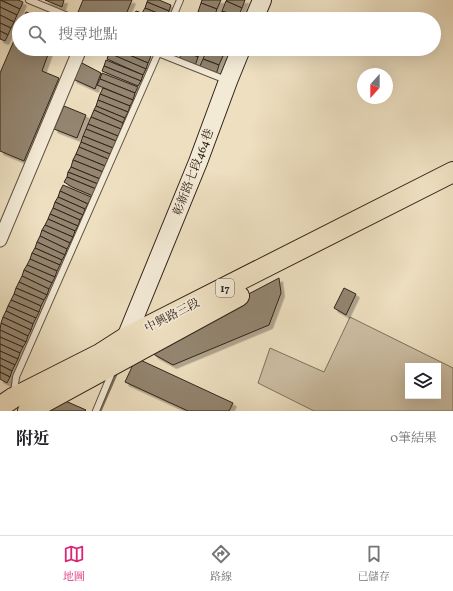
<!DOCTYPE html>
<html lang="zh-TW">
<head>
<meta charset="utf-8">
<style>
  :root { --surface:#fff; --page:#f2f2f2; --text:#202124; --muted:#757577; --line:#e0e0e0; --accent:#db2777 }
  body { margin:0; font-family:Vollkorn,"Noto Serif TC",serif; background:var(--page); color:var(--text) }
  .controls { position:absolute; right:12px; bottom:12px; display:grid; overflow:hidden; border-radius:0px; box-shadow:0 4px 16px #0002 }
  .controls button { width:36px; height:36px; display:grid; place-items:center; padding:0; border:0; border-bottom:1px solid var(--line); background:var(--surface); color:var(--text); font:20px sans-serif }
  .compass { position:absolute; left:357px; top:68px; width:36px; height:36px; border-radius:50%; background:var(--surface); box-shadow:0 4px 16px #0002; rotate:201deg }
  .list { margin:0; padding:0; list-style:none }
  h2 { display:flex; justify-content:space-between; align-items:center; height:52px; margin:0; padding:0 16px; font-size:17px }
  h2 small { font-size:13px; font-weight:400; color:var(--muted) }
  .icon { flex:none; width:22px; height:22px; fill:none; stroke:currentColor; stroke-width:2; stroke-linecap:round; stroke-linejoin:round }
  .map { position:relative; flex:none; width:453px; height:411px; overflow:hidden }
  .search { position:absolute; background:var(--surface); box-shadow:0 4px 16px #0002; left:12px; right:12px; top:12px; height:44px; display:flex; align-items:center; gap:10px; box-sizing:border-box; padding:0 14px; border-radius:22px; color:var(--muted); font-size:15px }
  .sheet { height:124px; background:var(--surface) }
  nav { display:flex; justify-content:space-around; align-items:center; box-sizing:border-box; height:56px; border-top:1px solid var(--line); background:var(--surface); font-size:11px; color:var(--muted) }
  nav a { display:grid; justify-items:center; gap:2px }
  nav .on { color:var(--accent) }
  .map>svg:first-child { display:block }
  .green { fill:#cdbfa4; stroke:#80725e; fill-rule:evenodd }
  .lines { fill:none; stroke-linecap:round; stroke-linejoin:round }
  .stream { stroke:#7c6e5b; stroke-width:3 }
  .building { fill:#938570; stroke:#322419; filter:url(#shadow) }
  .lane-casing { stroke:#615343; stroke-width:8 }
  .street-casing { stroke:#615343; stroke-width:15 }
  .secondary-casing { stroke:#322419; stroke-width:20 }
  .primary-casing { stroke:#322419; stroke-width:22 }
  .lane { stroke:#f3ead6; stroke-width:6 }
  .street { stroke:#f3ead6; stroke-width:13 }
  .secondary { stroke:#f3ead6; stroke-width:18 }
  .primary { stroke:#eddfc0; stroke-width:20 }
  .labels { text-anchor:middle; stroke-width:3.5; stroke-linejoin:round; paint-order:stroke }
  .shield { fill:#f3ead6; stroke:#6c5f52; stroke-width:1 }
  .shield-label { font-size:11px; font-weight:bold; fill:#322419 }
  .street-label { font-size:12px; fill:#322419; stroke:#f3ead6 }
</style>
</head>
<body>
<div class="map">
<svg width="453" height="411" viewBox="0 0 453 411">
  <defs>
    <filter id="shadow"><feDropShadow dx="3.5" dy="3.5" stdDeviation="0" flood-color="#0004"/></filter>
  </defs>
  <rect width="100%" height="100%" fill="#eddfc0"/>
  <filter id="stains"><feTurbulence type="fractalNoise" baseFrequency=".005" numOctaves="4"/><feColorMatrix values="0 0 0 0 .2 0 0 0 0 .09 0 0 0 0 .02 0 0 0 .5 -.17"/></filter>
  <radialGradient id="worn" r=".72"><stop offset=".6" stop-color="#630" stop-opacity="0"/><stop offset="1" stop-color="#630" stop-opacity=".3"/></radialGradient>
  <path class="green" d="M350 317 453 368V411H314L258 383 270 348 324 372ZM408 366H438V396H408Z"/>
  <g class="lines">
    <path class="stream" d="M100 411 117 372"/>
  </g>
  <g class="building">
    <path d="M0 0 20 9 17 15 0 7Z"/>
    <path d="M1 0H18L23 2 20 9Z"/>
    <path d="M45 0H64L62 7Z"/>
    <path d="M83 0H132L124 19H81L76 17Z"/>
    <path d="M148 0H159L171 5 169 11 147 2Z"/>
    <path d="M202 0H221L217 9 201 3Z"/>
    <path d="M227 0H245L242 8 226 1Z"/>
    <path d="M226 1 242 8 238 17 222 11Z"/>
    <path d="M147 2 169 11 167 17 145 8Z"/>
    <path d="M201 3 217 9 214 18 198 12Z"/>
    <path d="M0 7 17 15 14 22 0 15Z"/>
    <path d="M145 8 167 17 166 19H156L142 13Z"/>
    <path d="M136 11 142 13 156 19H138L133 17Z"/>
    <path d="M222 11 238 17V19H219Z"/>
    <path d="M26 12 44 19H23Z"/>
    <path d="M198 12 214 18V19H195Z"/>
    <path d="M0 15 14 22 11 28 0 23Z"/>
    <path d="M0 23 11 28 8 35 0 31Z"/>
    <path d="M19 29V49H50L42 71 59 78 24 161 0 151V73Z"/>
    <path d="M0 31 8 35 5 41 0 39Z"/>
    <path d="M115 49H133L151 56 148 63Z"/>
    <path d="M115 49 148 63 146 69 112 55Z"/>
    <path d="M183 49H202L198 57 182 50Z"/>
    <path d="M207 49H226L223 56Z"/>
    <path d="M207 49 223 56 219 65 203 59Z"/>
    <path d="M182 50 198 57 195 66 179 60Z"/>
    <path d="M109 53 146 69 143 75 107 59Z"/>
    <path d="M203 59 219 65 216 75 199 68Z"/>
    <path d="M106 60 143 75 141 81 104 66Z"/>
    <path d="M80 62 101 73 95 89 73 79Z"/>
    <path d="M104 66 141 81 138 86 102 71Z"/>
    <path d="M102 73 138 87 135 93 100 79Z"/>
    <path d="M100 79 135 93 133 100 97 85Z"/>
    <path d="M103 88 133 100 130 106 100 94Z"/>
    <path d="M100 94 130 106 128 112 98 100Z"/>
    <path d="M98 100 128 112 125 118 96 106Z"/>
    <path d="M64 106 86 115 77 138 54 129Z"/>
    <path d="M96 106 125 118 123 123 94 110Z"/>
    <path d="M94 110 123 123 121 129 91 117Z"/>
    <path d="M91 117 121 129 118 136 88 124Z"/>
    <path d="M88 124 118 136 116 141 86 129Z"/>
    <path d="M86 129 116 141 113 148 83 136Z"/>
    <path d="M83 136 113 148 110 154 81 142Z"/>
    <path d="M81 142 110 154 108 159 79 147Z"/>
    <path d="M79 147 108 159 105 166 76 154Z"/>
    <path d="M76 154 105 166 103 172 73 160Z"/>
    <path d="M73 160 103 172 100 179 71 167Z"/>
    <path d="M71 167 100 179 98 184 68 172Z"/>
    <path d="M68 172 98 184 96 189 67 177Z"/>
    <path d="M67 177 96 189 93 196 72 187 64 182Z"/>
    <path d="M63 185 91 197 88 204 60 191Z"/>
    <path d="M60 191 88 204 85 209 58 197Z"/>
    <path d="M58 197 85 209 83 215 55 202Z"/>
    <path d="M55 202 83 215 80 220 53 208Z"/>
    <path d="M53 208 80 220 78 226 50 214Z"/>
    <path d="M50 214 78 226 75 231 48 219Z"/>
    <path d="M48 219 75 231 73 237 45 225Z"/>
    <path d="M45 225 73 237 70 243 42 230Z"/>
    <path d="M42 230 70 243 67 249 40 236Z"/>
    <path d="M40 236 67 249 65 255 37 242Z"/>
    <path d="M37 242 65 255 62 260 35 248Z"/>
    <path d="M35 248 62 260 60 265 32 253Z"/>
    <path d="M32 253 60 265 57 271 30 259Z"/>
    <path d="M30 259 57 271 55 277 27 265Z"/>
    <path d="M27 265 55 277 52 283 24 270Z"/>
    <path d="M24 270 52 283 49 289 22 276Z"/>
    <path d="M22 276 49 289 47 295 19 282Z"/>
    <path d="M279 278 281 293 269 325 173 365 155 355 148 347Z"/>
    <path d="M19 282 47 295 44 300 16 288Z"/>
    <path d="M16 288 44 300 41 306 14 294Z"/>
    <path d="M344 288 356 294 346 315 334 308Z"/>
    <path d="M14 294 41 306 39 312 11 300Z"/>
    <path d="M11 300 39 312 36 318 8 306Z"/>
    <path d="M8 306 36 318 33 324 6 311Z"/>
    <path d="M6 311 33 324 31 330 3 317Z"/>
    <path d="M3 317 31 330 28 336 1 323Z"/>
    <path d="M1 323 28 336 26 342 0 330Z"/>
    <path d="M0 330 26 342 23 347 0 337Z"/>
    <path d="M0 337 23 347 20 353 0 344Z"/>
    <path d="M0 344 20 353 18 359 0 351Z"/>
    <path d="M0 351 18 359 15 365 0 358Z"/>
    <path d="M0 358 15 365 12 371 0 365Z"/>
    <path d="M136 358 233 403 229 411H188L125 382Z"/>
    <path d="M0 365 12 371 10 377 0 372Z"/>
    <path d="M0 372 10 377 7 383 0 379Z"/>
    <path d="M54 396 86 410 85 411H48Z"/>
  </g>
  <g class="lines">
    <g class="lane-casing">
      <g id="lane">
        <path d="M29 0 75 19"/>
        <path d="M172 19 180 0"/>
        <path d="M148 49 226 80"/>
        <path d="M14 393 16 377 160 49"/>
        <path d="M96 411 113 370"/>
      </g>
    </g>
    <g class="street-casing">
      <path id="street" d="M0 240 80 49"/>
    </g>
    <g class="secondary-casing">
      <g id="secondary">
        <path d="M254 19 262 0"/>
        <path d="M123 345 198 162 228 81 241 49"/>
      </g>
    </g>
    <g class="primary-casing">
      <g id="primary">
        <path d="M0 407 13 398 100 354 125 338 453 172"/>
        <path d="M28 411 239 296"/>
      </g>
    </g>
    <use href="#lane" class="lane"/>
    <use href="#street" class="street"/>
    <use href="#secondary" class="secondary"/>
    <use href="#primary" class="primary"/>
  </g>
  <g class="labels">
    <rect class="shield" x="216" y="279" width="18" height="18" rx="3"/>
    <g class="shield-label">
      <text x="225" y="292">17</text>
    </g>
    <g class="street-label">
      <text transform="translate(193 172) rotate(-69)" y="4">彰新路七段464巷</text>
      <text transform="translate(172 315) rotate(-27)" y="4">中興路三段</text>
    </g>
  </g>
  <rect width="100%" height="100%" filter="url(#stains)"/>
  <rect width="100%" height="100%" fill="url(#worn)"/>
</svg>
<div class="controls">
<button><svg class="icon" aria-label="layers" viewBox="0 0 24 24"><path d="M12 4l9 5-9 5-9-5zM3 14l9 5 9-5"/></svg></button>
</div>
<svg class="compass" viewBox="-18 -18 36 36"><path d="M0-13l5 13h-10z" fill="#e53935"/><path d="M0 13l5-13h-10z" fill="#757577"/></svg>
<div class="search"><svg class="icon" aria-label="search" viewBox="0 0 24 24"><circle cx="10" cy="10" r="6"/><path d="M15 15l6 6"/></svg>搜尋地點</div>
</div>
<section class="sheet">
<h2>附近<small>0筆結果</small></h2>
<ul class="list">
</ul>
</section>
<nav>
<a class="on"><svg class="icon" aria-label="map" viewBox="0 0 24 24"><path d="M3 6l6-2 6 2 6-2v14l-6 2-6-2-6 2zM9 4v14M15 6v14"/></svg>地圖</a>
<a><svg class="icon" aria-label="directions" viewBox="0 0 24 24"><path d="M12 3l9 9-9 9-9-9zM9 14v-3h6M13 9l2 2-2 2"/></svg>路線</a>
<a><svg class="icon" aria-label="saved" viewBox="0 0 24 24"><path d="M7 4h10v16l-5-4-5 4z"/></svg>已儲存</a>
</nav>
</body>
</html>
